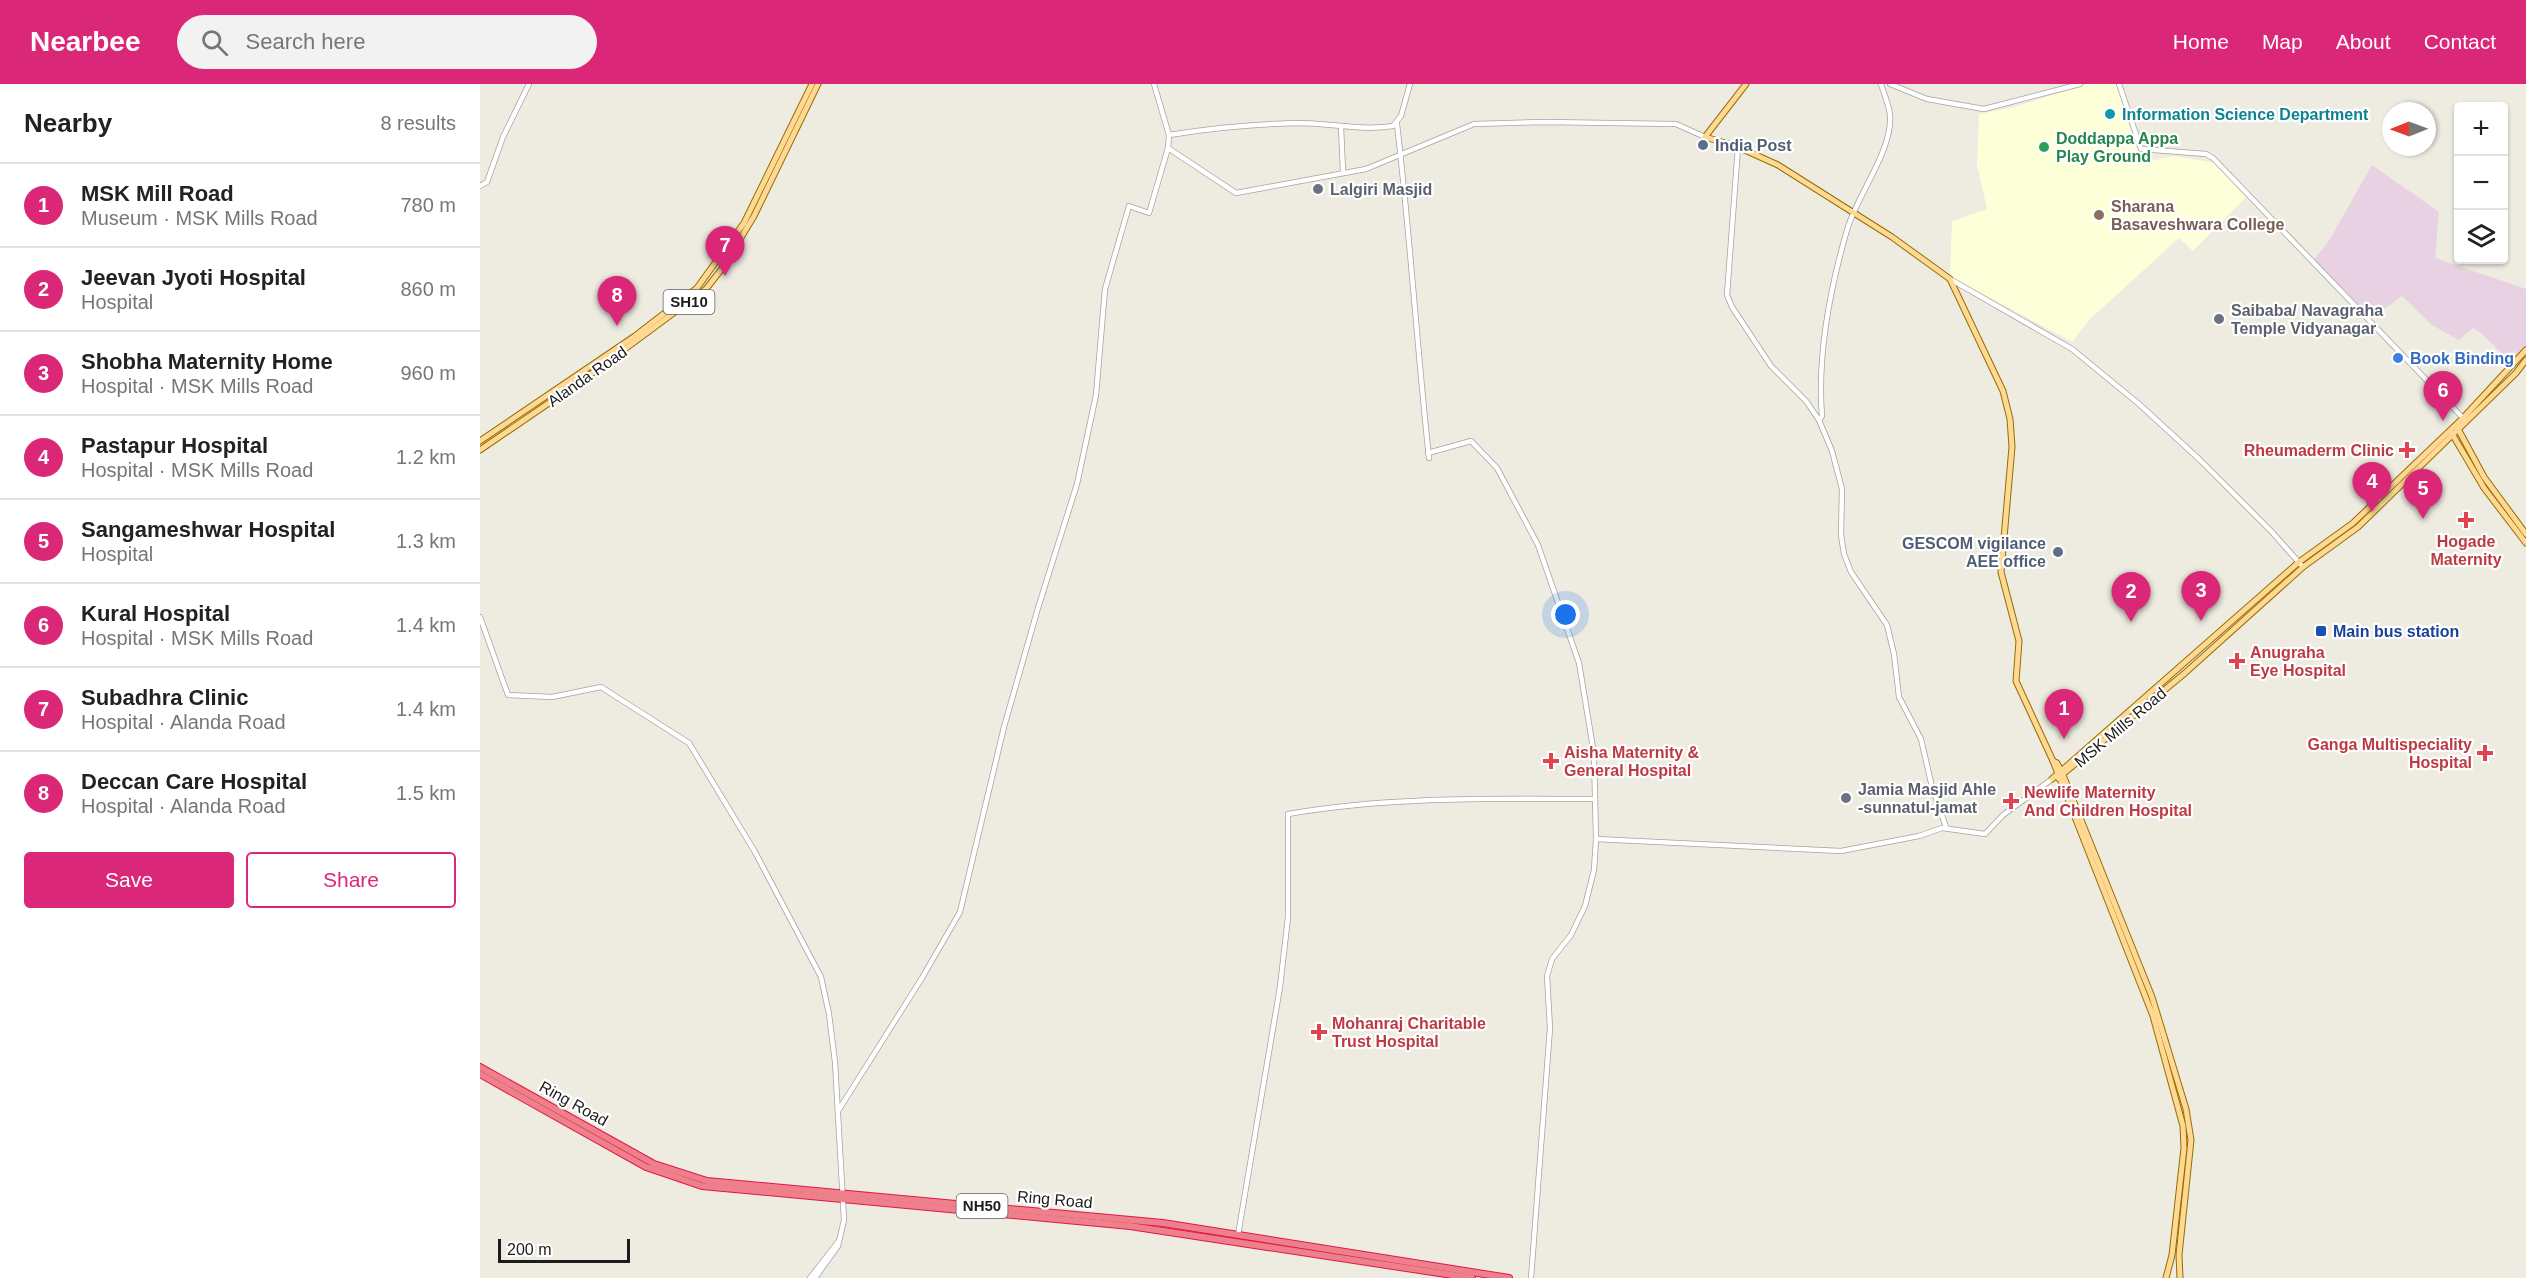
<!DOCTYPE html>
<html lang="en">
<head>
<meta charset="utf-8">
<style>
  :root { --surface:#fff; --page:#f2f2f2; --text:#222; --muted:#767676; --line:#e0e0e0; --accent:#db2777 }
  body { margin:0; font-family:Arial,sans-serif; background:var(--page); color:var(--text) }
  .controls { position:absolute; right:18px; top:18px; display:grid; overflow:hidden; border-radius:6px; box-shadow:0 2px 4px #0004 }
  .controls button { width:54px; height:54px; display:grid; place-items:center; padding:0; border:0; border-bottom:2px solid var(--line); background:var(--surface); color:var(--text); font:30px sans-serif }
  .compass { position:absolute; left:1902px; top:18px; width:54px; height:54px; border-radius:50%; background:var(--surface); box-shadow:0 2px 4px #0004; rotate:269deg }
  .scale { position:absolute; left:18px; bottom:15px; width:132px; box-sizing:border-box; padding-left:6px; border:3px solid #1c1c1c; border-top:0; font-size:16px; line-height:21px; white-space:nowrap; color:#1c1c1c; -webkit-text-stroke:4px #fff; paint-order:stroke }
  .you { position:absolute; left:1086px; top:531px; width:21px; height:21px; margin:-15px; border:4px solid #fff; border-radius:50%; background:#1a73e8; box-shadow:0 0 0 9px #1a73e833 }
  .badge { display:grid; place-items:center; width:39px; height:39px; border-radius:50%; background:var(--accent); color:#fff; font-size:20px; font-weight:700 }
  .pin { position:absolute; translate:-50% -50px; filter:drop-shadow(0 2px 3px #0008) }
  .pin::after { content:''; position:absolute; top:32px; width:21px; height:18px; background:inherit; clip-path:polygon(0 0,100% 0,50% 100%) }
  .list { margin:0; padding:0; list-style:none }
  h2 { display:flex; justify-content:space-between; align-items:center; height:78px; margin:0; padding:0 24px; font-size:26px }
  h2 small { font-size:20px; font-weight:400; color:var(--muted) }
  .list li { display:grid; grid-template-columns:39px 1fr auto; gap:18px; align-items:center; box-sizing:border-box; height:84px; padding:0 24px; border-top:2px solid var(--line) }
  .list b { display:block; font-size:22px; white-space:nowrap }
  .list p { margin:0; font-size:20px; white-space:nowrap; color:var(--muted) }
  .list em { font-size:20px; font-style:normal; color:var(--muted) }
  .actions { display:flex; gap:12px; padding:18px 24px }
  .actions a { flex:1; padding:14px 0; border:2px solid var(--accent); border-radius:6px; text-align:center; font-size:21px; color:var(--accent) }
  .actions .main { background:var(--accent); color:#fff }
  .icon { flex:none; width:33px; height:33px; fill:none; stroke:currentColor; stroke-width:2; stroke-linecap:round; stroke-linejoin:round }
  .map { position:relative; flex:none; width:2046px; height:1194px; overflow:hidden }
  header { display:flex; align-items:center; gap:36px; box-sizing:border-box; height:84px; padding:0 30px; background:var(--accent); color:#fff }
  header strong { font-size:28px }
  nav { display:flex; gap:33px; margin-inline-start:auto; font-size:21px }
  .search { width:420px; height:54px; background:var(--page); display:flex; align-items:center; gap:15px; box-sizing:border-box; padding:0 21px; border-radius:33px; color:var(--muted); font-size:22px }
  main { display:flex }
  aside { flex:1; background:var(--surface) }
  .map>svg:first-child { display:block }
  .industrial { fill:#e8d1e2 }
  .education { fill:#fcffd8 }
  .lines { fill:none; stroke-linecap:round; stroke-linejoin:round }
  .minor-casing { stroke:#a3a3a3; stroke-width:6 }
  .major-casing { stroke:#936e00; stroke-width:7 }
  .highway-casing { stroke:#e4154b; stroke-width:8 }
  .minor { stroke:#fff; stroke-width:4.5 }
  .major { stroke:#ffd994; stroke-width:5 }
  .highway { stroke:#ed808b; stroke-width:6 }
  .culture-dot { fill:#0f9aa8; stroke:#fff; stroke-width:2 }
  .service-dot { fill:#5c6f8a; stroke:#fff; stroke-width:2 }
  .leisure-dot { fill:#2e9e5b; stroke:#fff; stroke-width:2 }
  .worship-dot { fill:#6b7280; stroke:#fff; stroke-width:2 }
  .education-dot { fill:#8d6e63; stroke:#fff; stroke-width:2 }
  .shop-dot { fill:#3f7fe0; stroke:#fff; stroke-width:2 }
  .health-dot { fill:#e0444e; stroke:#fff; stroke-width:2 }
  .transit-dot { fill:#1a4fb4; stroke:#fff; stroke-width:2 }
  .labels { text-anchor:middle; stroke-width:4.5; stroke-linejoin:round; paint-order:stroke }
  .shield { fill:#fff; stroke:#606060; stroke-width:1.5 }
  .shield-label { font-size:15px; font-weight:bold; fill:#1c1c1c }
  .culture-label { font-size:16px; font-weight:bold; fill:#0d838f; stroke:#fff; text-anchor:start }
  .leisure-label { font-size:16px; font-weight:bold; fill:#27864d; stroke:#fff; text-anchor:start }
  .service-label { font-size:16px; font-weight:bold; fill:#4e5e75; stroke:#fff; text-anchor:start }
  .worship-label { font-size:16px; font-weight:bold; fill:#5b616d; stroke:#fff; text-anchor:start }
  .education-label { font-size:16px; font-weight:bold; fill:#785e54; stroke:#fff; text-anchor:start }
  .shop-label { font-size:16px; font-weight:bold; fill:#366cbe; stroke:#fff; text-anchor:start }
  .street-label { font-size:16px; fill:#1c1c1c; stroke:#fff }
  .health-label { font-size:16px; font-weight:bold; fill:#be3a42; stroke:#fff; text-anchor:start }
  .transit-label { font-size:16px; font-weight:bold; fill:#164399; stroke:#fff; text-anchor:start }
</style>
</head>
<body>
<header>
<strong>Nearbee</strong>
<div class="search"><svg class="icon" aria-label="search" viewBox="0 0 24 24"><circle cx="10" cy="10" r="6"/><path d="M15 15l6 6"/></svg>Search here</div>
<nav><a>Home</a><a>Map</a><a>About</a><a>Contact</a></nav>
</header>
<main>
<aside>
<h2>Nearby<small>8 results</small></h2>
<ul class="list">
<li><span class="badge">1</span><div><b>MSK Mill Road</b><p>Museum · MSK Mills Road</p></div><em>780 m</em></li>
<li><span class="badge">2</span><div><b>Jeevan Jyoti Hospital</b><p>Hospital</p></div><em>860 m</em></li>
<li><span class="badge">3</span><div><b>Shobha Maternity Home</b><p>Hospital · MSK Mills Road</p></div><em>960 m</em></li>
<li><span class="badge">4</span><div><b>Pastapur Hospital</b><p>Hospital · MSK Mills Road</p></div><em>1.2 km</em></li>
<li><span class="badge">5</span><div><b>Sangameshwar Hospital</b><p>Hospital</p></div><em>1.3 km</em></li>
<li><span class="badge">6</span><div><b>Kural Hospital</b><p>Hospital · MSK Mills Road</p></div><em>1.4 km</em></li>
<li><span class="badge">7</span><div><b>Subadhra Clinic</b><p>Hospital · Alanda Road</p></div><em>1.4 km</em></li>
<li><span class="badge">8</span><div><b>Deccan Care Hospital</b><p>Hospital · Alanda Road</p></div><em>1.5 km</em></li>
</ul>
<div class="actions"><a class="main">Save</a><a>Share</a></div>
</aside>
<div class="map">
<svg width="2046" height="1194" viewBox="0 0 2046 1194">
  <rect width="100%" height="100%" fill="#eeebe0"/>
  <path class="industrial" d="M1892 81 1959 128 1955 174 2046 205V261L2031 278 2000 248 1993 244 1979 256 1952 241 1922 212 1892 234 1834 176 1850 155Z"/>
  <path class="education" d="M1607 0H1636L1662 79 1693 72 1736 79 1766 113 1713 167 1699 154 1609 236 1592 258 1470 192 1472 137 1507 125 1497 81 1499 30 1534 23Z"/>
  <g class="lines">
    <g class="minor-casing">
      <g id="minor">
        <path d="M1410 0 1447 15 1504 25 1600 0"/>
        <path d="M1639 0 1661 65 1726 70 1733 74 1984 335"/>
        <path d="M917 40C930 151 937 263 949 374"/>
        <path d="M861 43 863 87"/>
        <path d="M689 51C731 44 774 40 817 39 849 39 881 47 913 42L921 32 930 0"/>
        <path d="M1258 63 1247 211 1252 223 1291 282 1326 317 1339 336 1352 367 1362 405 1361 451 1364 470 1371 488 1407 541 1414 570 1419 613 1441 655 1452 703 1466 743"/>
        <path d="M688 64 756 109 886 85 994 40 1065 38 1196 40 1225 53"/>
        <path d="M0 102 7 98 23 53 49 0"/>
        <path d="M1470 195 1592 265 1659 320 1719 375 1791 447 1823 483"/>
        <path d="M1339 336 1342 332C1337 271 1350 205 1367 146 1377 111 1413 66 1410 31 1409 21 1404 10 1401 0"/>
        <path d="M948 369 991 357 1017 384 1058 461 1099 579 1114 670 1116 755 1114 786 1105 822 1091 851 1072 875 1067 892 1070 944 1051 1194"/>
        <path d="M0 533 28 611 72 613 121 603 209 659 275 768 341 893 349 930 355 978 364 1136 358 1162 335 1194"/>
        <path d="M1116 755 1361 767 1439 752 1462 744 1505 750 1523 731 1572 695"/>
        <path d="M358 1027 442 894 480 828 524 643 558 524 597 400 616 311 625 205 649 122 669 129 688 64 689 51 674 0"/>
        <path d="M758 1151 800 903 808 833V730C910 712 1012 715 1115 715"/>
        <path d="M330 1194 358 1158"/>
      </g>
    </g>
    <g class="major-casing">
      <g id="major">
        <path d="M1266 0 1225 53 1258 63 1298 81 1412 153 1470 195 1523 307 1530 335 1532 363 1521 488 1539 557 1536 597 1573 677 1673 932 1703 1042 1704 1064 1692 1171 1686 1194"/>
        <path d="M1977 343 2004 393 2046 450"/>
        <path d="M1971 348 2004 404 2046 459"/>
        <path d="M0 357 155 252 217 204 264 139 332 0"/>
        <path d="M0 366 107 293 226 205 244 182 274 132 338 0"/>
        <path d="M1573 677 1577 679 1583 691 1672 913 1706 1025 1711 1056 1699 1171 1700 1194"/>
        <path d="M1578 694 1705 589 1823 483 1878 443 2036 289 2046 276"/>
        <path d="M1572 695 1819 478 1873 439 1983 334 2046 266"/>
      </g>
    </g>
    <g class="highway-casing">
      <g id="highway">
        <path d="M0 983 174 1080 227 1097 683 1139 1029 1194"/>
        <path d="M0 990 166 1083 222 1102 650 1142 992 1194"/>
      </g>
    </g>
    <use href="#minor" class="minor"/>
    <use href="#major" class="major"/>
    <use href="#highway" class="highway"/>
  </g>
  <circle class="culture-dot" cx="1630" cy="30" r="6"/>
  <g class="service-dot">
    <circle cx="1223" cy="61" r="6"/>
    <circle cx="1578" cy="468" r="6"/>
  </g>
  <circle class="leisure-dot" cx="1564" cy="63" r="6"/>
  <g class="worship-dot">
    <circle cx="838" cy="105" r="6"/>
    <circle cx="1739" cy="235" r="6"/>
    <circle cx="1366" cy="714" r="6"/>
  </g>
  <circle class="education-dot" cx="1619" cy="131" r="6"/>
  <circle class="shop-dot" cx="1918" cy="274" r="6"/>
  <g class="health-dot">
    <path d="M1924 357h6v6h6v6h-6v6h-6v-6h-6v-6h6z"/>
    <path d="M1983 427h6v6h6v6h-6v6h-6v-6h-6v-6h6z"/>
    <path d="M1754 568h6v6h6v6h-6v6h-6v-6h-6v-6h6z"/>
    <path d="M2002 660h6v6h6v6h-6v6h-6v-6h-6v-6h6z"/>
    <path d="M1068 668h6v6h6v6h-6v6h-6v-6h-6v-6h6z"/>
    <path d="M1528 708h6v6h6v6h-6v6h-6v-6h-6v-6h6z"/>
    <path d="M836 939h6v6h6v6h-6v6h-6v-6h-6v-6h6z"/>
  </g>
  <rect class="transit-dot" x="1835" y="541" width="12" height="12" rx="3"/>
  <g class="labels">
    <g class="shield">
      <rect x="183.5" y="206" width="51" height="24" rx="4.5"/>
      <rect x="476.5" y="1110" width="51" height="24" rx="4.5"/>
    </g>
    <g class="shield-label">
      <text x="209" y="223">SH10</text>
      <text x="502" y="1127">NH50</text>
    </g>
    <g class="culture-label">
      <text x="1642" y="36">Information Science Department</text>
    </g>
    <g class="leisure-label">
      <text x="1576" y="60">Doddappa Appa<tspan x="1576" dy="18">Play Ground</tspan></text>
    </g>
    <g class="service-label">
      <text x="1235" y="67">India Post</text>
      <text x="1566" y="465" text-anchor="end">GESCOM vigilance<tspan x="1566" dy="18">AEE office</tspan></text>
    </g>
    <g class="worship-label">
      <text x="850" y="111">Lalgiri Masjid</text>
      <text x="1751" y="232">Saibaba/ Navagraha<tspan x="1751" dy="18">Temple Vidyanagar</tspan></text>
      <text x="1378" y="711">Jamia Masjid Ahle<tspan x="1378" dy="18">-sunnatul-jamat</tspan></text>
    </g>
    <g class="education-label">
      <text x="1631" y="128">Sharana<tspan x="1631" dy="18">Basaveshwara College</tspan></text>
    </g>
    <g class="shop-label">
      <text x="1930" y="280">Book Binding</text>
    </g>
    <g class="street-label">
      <text transform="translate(107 292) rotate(-35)" y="6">Alanda Road</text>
      <text transform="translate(1640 643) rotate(-40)" y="6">MSK Mills Road</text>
      <text transform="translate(94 1019) rotate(29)" y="6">Ring Road</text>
      <text transform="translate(575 1115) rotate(5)" y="6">Ring Road</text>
    </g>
    <g class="health-label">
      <text x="1914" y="372" text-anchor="end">Rheumaderm Clinic</text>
      <text x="1986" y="463" text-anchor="middle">Hogade<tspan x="1986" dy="18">Maternity</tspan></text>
      <text x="1770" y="574">Anugraha<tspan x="1770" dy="18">Eye Hospital</tspan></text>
      <text x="1992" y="666" text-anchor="end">Ganga Multispeciality<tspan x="1992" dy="18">Hospital</tspan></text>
      <text x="1084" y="674">Aisha Maternity &amp;<tspan x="1084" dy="18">General Hospital</tspan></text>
      <text x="1544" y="714">Newlife Maternity<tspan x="1544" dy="18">And Children Hospital</tspan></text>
      <text x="852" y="945">Mohanraj Charitable<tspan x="852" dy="18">Trust Hospital</tspan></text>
    </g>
    <g class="transit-label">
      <text x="1853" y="553">Main bus station</text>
    </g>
  </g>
</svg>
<div class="controls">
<button>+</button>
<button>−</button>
<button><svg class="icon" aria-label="layers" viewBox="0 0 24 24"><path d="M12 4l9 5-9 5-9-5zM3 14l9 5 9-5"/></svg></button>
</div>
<svg class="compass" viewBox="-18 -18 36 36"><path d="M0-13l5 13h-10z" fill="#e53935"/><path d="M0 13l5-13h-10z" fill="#767676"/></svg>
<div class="scale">200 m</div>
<div class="you"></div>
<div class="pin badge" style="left:1584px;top:655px">1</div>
<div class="pin badge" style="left:1651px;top:538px">2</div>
<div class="pin badge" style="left:1721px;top:537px">3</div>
<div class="pin badge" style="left:1892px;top:428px">4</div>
<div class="pin badge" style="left:1943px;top:435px">5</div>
<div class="pin badge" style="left:1963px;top:337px">6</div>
<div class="pin badge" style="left:245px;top:192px">7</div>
<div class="pin badge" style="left:137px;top:242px">8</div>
</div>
</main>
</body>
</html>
